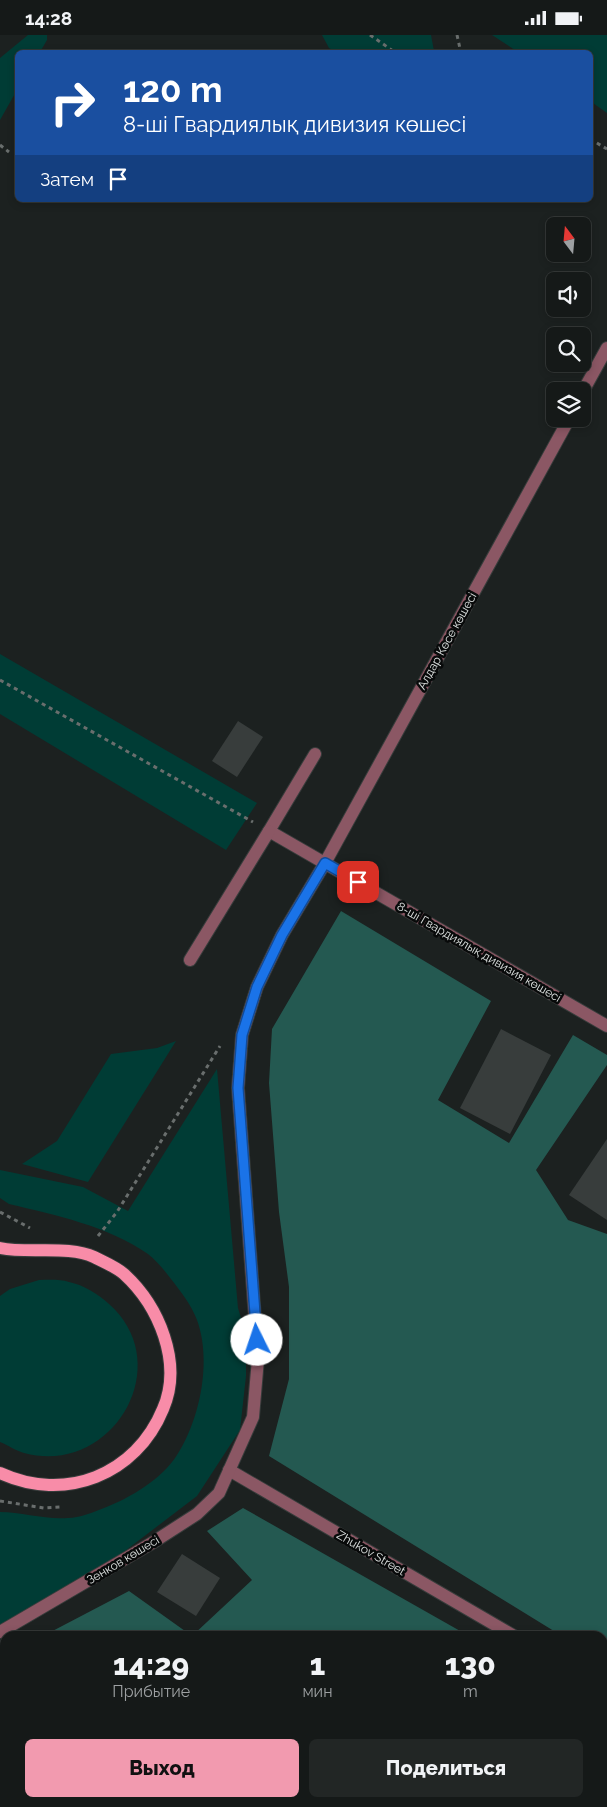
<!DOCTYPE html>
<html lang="ru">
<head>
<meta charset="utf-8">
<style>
	:root { --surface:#151918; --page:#222625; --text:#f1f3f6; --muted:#9da0a2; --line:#343837; --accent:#f29aaf }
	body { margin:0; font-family:Raleway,sans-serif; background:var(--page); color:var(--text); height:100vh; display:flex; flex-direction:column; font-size:19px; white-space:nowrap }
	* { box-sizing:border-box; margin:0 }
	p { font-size:16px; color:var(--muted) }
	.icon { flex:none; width:28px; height:28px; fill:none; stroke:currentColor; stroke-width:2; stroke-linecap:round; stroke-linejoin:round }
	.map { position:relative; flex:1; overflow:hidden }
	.drawer { position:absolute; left:0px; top:1596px; width:608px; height:176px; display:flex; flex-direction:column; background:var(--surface); border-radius:15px 15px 0 0; box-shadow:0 2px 8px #0003,0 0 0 1px var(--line) }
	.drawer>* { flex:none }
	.guide { position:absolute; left:15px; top:15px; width:578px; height:152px; border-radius:8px; box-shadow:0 2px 8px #0003,0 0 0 1px var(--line); background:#1a4fa0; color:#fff; overflow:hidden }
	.needle { width:32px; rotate:344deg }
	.buttons { position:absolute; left:546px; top:182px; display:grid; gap:10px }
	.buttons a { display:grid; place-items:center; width:45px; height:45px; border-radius:8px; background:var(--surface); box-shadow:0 2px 8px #0003,0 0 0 1px var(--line); font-size:25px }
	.pin { position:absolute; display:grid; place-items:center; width:42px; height:42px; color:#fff; margin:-21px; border-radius:10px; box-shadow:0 2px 8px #0006 }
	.me { position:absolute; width:55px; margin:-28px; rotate:356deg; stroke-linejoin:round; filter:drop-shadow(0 0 4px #0008) }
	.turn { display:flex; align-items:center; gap:18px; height:105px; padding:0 25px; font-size:22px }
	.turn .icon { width:65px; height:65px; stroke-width:2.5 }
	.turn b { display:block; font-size:35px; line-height:42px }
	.then { display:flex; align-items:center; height:48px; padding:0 25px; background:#0003; gap:10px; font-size:19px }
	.eta { display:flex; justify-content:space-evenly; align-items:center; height:85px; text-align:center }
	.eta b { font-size:30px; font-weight:800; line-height:35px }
	.action { display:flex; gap:10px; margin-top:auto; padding:10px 25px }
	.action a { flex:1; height:58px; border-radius:8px; background:var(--accent); color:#111; font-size:20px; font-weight:800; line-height:58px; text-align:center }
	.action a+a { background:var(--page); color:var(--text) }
	.status { display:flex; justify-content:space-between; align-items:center; height:35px; padding:0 25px; background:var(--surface); direction:ltr }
	.status svg { height:14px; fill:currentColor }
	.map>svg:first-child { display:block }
	.green { fill:#003c35 }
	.forest { fill:#245951 }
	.building { fill:#383d3c }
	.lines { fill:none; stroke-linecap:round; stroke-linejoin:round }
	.minor-casing { stroke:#373c3b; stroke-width:14 }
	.major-casing { stroke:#373c3b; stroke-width:14 }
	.path { stroke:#696e6d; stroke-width:3; stroke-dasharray:4 4; stroke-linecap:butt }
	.minor { stroke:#8b5764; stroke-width:12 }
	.major { stroke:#f88ca8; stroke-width:12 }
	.route-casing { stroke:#114b97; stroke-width:12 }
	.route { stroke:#1a73e8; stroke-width:9 }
	.labels { text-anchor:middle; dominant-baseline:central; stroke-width:5; stroke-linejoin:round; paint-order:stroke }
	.street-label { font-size:12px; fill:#dee2e1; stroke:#080a0a }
</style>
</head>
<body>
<div class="status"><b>14:28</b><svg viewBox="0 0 49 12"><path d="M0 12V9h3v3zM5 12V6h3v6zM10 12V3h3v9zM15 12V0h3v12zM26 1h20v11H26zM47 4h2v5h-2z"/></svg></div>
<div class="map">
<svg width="607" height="1772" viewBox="0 0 607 1772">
	<rect width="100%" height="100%" fill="#1c2120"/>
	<!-- green -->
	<g class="green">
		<path d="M28 0H47V5L40 17 18 18 17 55 0 85V23Z"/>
		<path d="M322 0H431L434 16V18L336 17 329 13Z"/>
		<path d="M492 0H607V78L590 66V18L518 17Z"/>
		<path d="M0 619 257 768 226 815 0 679Z"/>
		<path d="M176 1006 88 1147 22 1129 57 1106 111 1019 157 1013Z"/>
		<path d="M217 1034 238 1273 246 1299V1341L240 1395 197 1461 117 1522 82 1553 37 1582 0 1601V1477C22 1477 46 1485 68 1483 79 1483 94 1477 104 1473 130 1463 162 1444 177 1420 200 1384 212 1326 197 1285 191 1269 181 1257 171 1244 165 1236 156 1225 148 1219 108 1191 55 1180 9 1169L0 1163V1135L83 1152 128 1176Z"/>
		<path d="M39 1245C48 1245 60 1244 69 1247 84 1250 98 1259 109 1269 178 1330 112 1442 24 1418 16 1416 8 1410 0 1407V1261L10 1254Z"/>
	</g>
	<!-- forest -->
	<g class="forest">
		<path d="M341 876 491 966 438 1065 509 1108 573 1000 607 1020V1030L536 1135 568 1185 607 1199V1629L603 1626 602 1601H562L269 1421 289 1344V1252L279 1177 269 1048 272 994Z"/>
		<path d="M243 1473 469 1601H43L129 1556 192 1601 252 1545 207 1496Z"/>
		<path d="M5 1622V1768H602L603 1677 607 1680V1772H0V1624Z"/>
	</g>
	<!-- building -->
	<g class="building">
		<path d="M238 686 263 702 237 742 212 726Z"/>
		<path d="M501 994 551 1020 510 1099 460 1073Z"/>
		<path d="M607 1104V1185L569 1160Z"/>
		<path d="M182 1519 220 1543 196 1581 157 1557Z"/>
	</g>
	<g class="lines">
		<defs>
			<g id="minor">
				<path d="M582 358 607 313"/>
				<path d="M315 719 269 796 607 991"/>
				<path d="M190 925 269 796"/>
				<path d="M229 1435 514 1601"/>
				<path d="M0 1597 152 1508 197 1479 219 1458 253 1382 258 1324 238 1053 242 1000 257 952 282 900 325 828 569 384"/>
				<path d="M602 1653 607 1656"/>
			</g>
			<path id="major" d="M0 1213C28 1219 69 1210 94 1222 104 1227 116 1232 124 1239 159 1271 183 1328 163 1374 136 1440 65 1468 0 1438"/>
		</defs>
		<!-- minor casing -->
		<use href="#minor" class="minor-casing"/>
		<!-- major casing -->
		<use href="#major" class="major-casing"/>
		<!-- path -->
		<g class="path">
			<path d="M370 0 396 18"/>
			<path d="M457 0 461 18"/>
			<path d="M590 104 607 114"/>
			<path d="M0 110 9 117"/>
			<path d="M0 645 253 787"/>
			<path d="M0 1177 30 1193"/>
			<path d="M98 1201 117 1177 220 1011"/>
			<path d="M0 1466 44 1473 61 1472"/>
		</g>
		<!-- minor -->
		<use href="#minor" class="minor"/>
		<!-- major -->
		<use href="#major" class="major"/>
	</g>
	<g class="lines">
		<defs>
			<path id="route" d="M257 1305 238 1053 242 1000 257 952 282 900 325 828 358 847"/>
		</defs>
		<!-- route casing -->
		<use href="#route" class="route-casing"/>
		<!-- route -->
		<use href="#route" class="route"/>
	</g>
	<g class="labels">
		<!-- street labels -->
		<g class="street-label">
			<text transform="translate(447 606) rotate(-61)">Алдар Көсе көшесі</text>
			<text transform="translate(479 917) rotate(30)">8-ші Гвардиялық дивизия көшесі</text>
			<text transform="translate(371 1518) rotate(30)">Zhukov Street</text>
			<text transform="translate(123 1525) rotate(-31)">Зенков көшесі</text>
		</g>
	</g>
</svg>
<div class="buttons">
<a><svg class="needle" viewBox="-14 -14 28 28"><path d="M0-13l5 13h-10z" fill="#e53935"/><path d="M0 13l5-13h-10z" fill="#9da0a2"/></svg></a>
<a><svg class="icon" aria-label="sound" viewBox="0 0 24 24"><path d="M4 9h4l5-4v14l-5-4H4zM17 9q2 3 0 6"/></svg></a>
<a><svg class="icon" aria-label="search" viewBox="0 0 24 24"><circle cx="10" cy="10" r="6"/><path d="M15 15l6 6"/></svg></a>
<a><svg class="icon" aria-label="layers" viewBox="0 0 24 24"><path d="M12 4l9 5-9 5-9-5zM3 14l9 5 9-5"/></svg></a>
</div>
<div class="pin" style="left:358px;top:847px;background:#d93025"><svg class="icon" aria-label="arrive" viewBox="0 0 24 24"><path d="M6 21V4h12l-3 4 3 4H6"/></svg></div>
<svg class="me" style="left:257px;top:1305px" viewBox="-20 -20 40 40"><circle r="19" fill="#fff"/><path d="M0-13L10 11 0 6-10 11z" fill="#1a73e8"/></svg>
<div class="guide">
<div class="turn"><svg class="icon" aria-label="right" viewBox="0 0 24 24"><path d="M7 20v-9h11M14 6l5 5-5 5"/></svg><div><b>120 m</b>8-ші Гвардиялық дивизия көшесі</div></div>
<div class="then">Затем<svg class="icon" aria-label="arrive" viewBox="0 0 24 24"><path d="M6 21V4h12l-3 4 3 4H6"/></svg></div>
</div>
<section class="drawer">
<div class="eta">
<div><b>14:29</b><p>Прибытие</p></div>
<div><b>1</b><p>мин</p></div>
<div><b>130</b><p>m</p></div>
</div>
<div class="action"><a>Выход</a><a>Поделиться</a></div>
</section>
</div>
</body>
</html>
